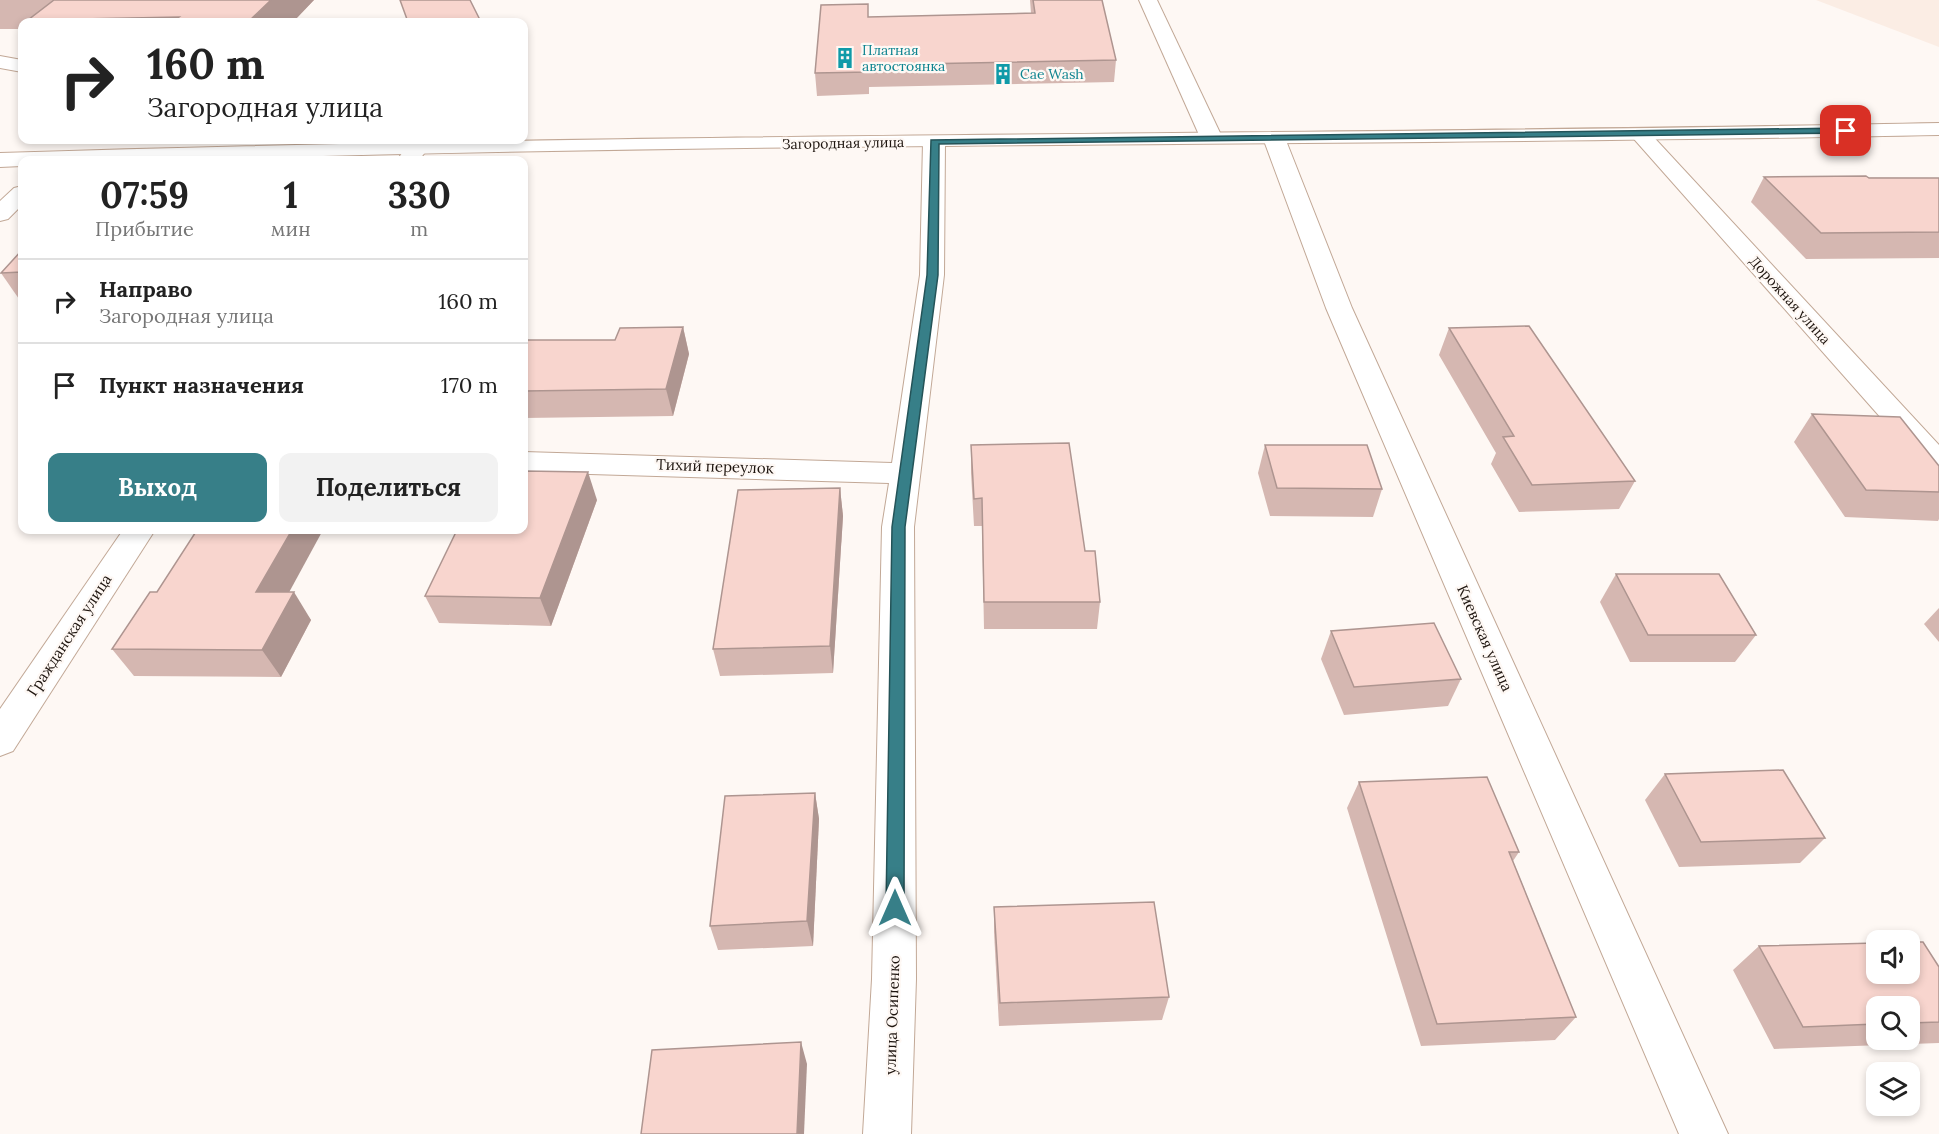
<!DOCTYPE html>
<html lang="ru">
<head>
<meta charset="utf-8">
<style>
	:root { --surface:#fff; --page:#f2f2f2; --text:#222; --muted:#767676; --line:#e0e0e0; --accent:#377f88 }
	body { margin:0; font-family:Lora,serif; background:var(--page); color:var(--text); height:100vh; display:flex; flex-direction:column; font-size:22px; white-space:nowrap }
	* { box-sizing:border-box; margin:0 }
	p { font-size:20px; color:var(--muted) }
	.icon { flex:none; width:33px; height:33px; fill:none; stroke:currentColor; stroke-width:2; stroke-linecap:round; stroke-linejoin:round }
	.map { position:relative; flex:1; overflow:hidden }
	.details { position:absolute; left:18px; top:156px; width:510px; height:378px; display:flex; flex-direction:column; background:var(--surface); border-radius:12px; box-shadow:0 3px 9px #0003 }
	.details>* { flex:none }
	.banner { position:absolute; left:18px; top:18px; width:510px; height:126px; border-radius:12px; box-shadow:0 3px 9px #0003; background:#fff; color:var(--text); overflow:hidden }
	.tools { position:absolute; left:1866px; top:930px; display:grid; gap:12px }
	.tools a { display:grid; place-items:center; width:54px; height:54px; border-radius:12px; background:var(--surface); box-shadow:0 3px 9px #0003; font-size:30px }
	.pin { position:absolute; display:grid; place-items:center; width:51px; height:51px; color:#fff; margin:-26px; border-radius:12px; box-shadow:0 3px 9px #0006 }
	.me { position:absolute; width:66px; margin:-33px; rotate:0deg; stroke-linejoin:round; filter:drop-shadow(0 0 4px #0008) }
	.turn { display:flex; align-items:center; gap:21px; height:126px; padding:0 30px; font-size:27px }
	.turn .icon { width:78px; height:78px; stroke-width:2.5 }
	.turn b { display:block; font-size:42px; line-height:51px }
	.eta { display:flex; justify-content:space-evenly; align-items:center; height:102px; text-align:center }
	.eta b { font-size:36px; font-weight:700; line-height:42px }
	.primary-button { display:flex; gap:12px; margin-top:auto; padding:12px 30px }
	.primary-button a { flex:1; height:69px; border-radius:12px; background:var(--accent); color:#fff; font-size:24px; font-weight:700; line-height:69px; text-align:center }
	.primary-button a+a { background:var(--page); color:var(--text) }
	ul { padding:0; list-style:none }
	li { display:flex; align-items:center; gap:18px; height:84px; padding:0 30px; border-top:2px solid var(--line) }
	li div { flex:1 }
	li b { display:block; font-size:22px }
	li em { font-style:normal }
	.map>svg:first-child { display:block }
	.built { fill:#fbede4 }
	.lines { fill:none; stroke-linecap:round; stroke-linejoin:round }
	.minor-casing { stroke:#c2a896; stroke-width:2 }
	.tertiary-casing { stroke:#c2a896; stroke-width:2 }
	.minor { fill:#fff; fill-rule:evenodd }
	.tertiary { fill:#fff; fill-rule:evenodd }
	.wall { fill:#d5b7b1; fill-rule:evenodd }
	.shaded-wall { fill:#ae9590 }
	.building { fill:#f8d5ce; stroke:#ae9590; stroke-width:1.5 }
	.route { fill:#377f88; stroke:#245358; stroke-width:1.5 }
	.labels { text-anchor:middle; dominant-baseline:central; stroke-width:4.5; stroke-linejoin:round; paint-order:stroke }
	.far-culture-label { font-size:14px; fill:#0d838f; stroke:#fef8f4; text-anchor:start }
	.far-street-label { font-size:14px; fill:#1e150f; stroke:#fef8f4 }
	.street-label { font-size:15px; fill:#1e150f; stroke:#fef8f4 }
</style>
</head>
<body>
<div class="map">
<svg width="1939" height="1134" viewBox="0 0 1939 1134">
	<rect width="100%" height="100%" fill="#fef8f4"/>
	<!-- built -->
	<path class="built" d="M1816 0H1939V47Z"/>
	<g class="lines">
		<defs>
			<g id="minor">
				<path d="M1139 0H1157L1222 137 1218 141H1204L1200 137Z"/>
				<path d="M0 56 22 60V72L0 68Z"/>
				<path d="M1641 129 1648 131 1939 445V474L1928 471 1634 139 1630 135 1634 131Z"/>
				<path d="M1274 132 1281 134 1285 138 1352 308 1728 1134H1679L1326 308 1263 138 1267 134Z"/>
				<path d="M934 136 942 137 945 142 944 275 914 527 916 979 911 1134H863L872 979 882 527 889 483 524 472V452L892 463 920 275 923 142 926 137Z"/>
				<path d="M416 144 424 145 427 150 419 160H397L408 145Z"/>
				<path d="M22 186V205L8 219 0 221V201L14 188Z"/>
				<path d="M123 530H155L13 751 0 756V709Z"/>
			</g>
			<path id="tertiary" d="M1939 123V135C1354 147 768 141 182 160H22V166L0 167V153C646 132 1293 136 1939 123Z"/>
		</defs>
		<!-- minor casing -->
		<use href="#minor" class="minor-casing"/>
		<!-- tertiary casing -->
		<use href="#tertiary" class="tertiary-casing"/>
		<!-- minor -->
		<use href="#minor" class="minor"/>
		<!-- tertiary -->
		<use href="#tertiary" class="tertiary"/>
	</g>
	<!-- wall -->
	<g class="wall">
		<path d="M0 0H314L293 22H22V29H0Z"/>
		<path d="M1030 0H1102L1116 60 1114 82 869 87V94L817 96 815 73 869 17 1031 13Z"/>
		<path d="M1764 177 1939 178V258L1806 259 1751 202Z"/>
		<path d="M22 250V299H19L1 273Z"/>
		<path d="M683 327 689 354 673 416 524 418V340H615Z"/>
		<path d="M1449 328 1635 481 1619 509 1519 512 1491 464 1496 453 1439 355Z"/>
		<path d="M1812 414 1939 466V519L1938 521 1845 517 1794 442Z"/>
		<path d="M971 445 1100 602 1097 629H984L982 526H974L971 473Z"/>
		<path d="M1265 445 1382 489 1373 517 1270 516 1258 473Z"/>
		<path d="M840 488 843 516 833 673 720 676 713 649Z"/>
		<path d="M597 500 551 626 439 623 425 596Z"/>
		<path d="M1616 574 1756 635 1735 662H1630L1600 602Z"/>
		<path d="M289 592 311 620 281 677 134 676 112 649Z"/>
		<path d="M1939 608V642L1924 624Z"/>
		<path d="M1331 631 1461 679 1448 706 1344 715 1321 659Z"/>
		<path d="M1665 774 1825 838 1800 863 1679 867 1645 800Z"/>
		<path d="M1359 782 1519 852 1513 861 1576 1017 1555 1040 1421 1046 1347 808Z"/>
		<path d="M815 793 819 819 813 946 718 950 710 926Z"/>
		<path d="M994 907 1169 997 1162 1020 999 1026 994 932Z"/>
		<path d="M1759 946 1939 967V1043L1774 1049 1733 970ZM1876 1006H1910V1040H1876Z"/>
	</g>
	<!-- shaded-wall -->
	<g class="shaded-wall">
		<path d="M271 0H314L293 22H248Z"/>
		<path d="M683 327 689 354 673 416 666 389Z"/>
		<path d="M588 472 597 500 551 626 540 598Z"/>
		<path d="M840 488 843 516 833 673 830 646Z"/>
		<path d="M292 530H323L274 620 256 592Z"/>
		<path d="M294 592 311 620 281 677 262 650Z"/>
		<path d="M815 793 819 819 813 946 807 921Z"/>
		<path d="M801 1042 807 1064 804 1134H797Z"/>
	</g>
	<!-- building -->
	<g class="building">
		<path d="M54 0H271L248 22H172L179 17 28 20Z"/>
		<path d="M400 0H470L481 22H408Z"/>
		<path d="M1033 0H1102L1116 60 868 65V72L815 73 821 5 868 4V17L1035 13Z"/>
		<path d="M1866 176 1869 178H1939V232L1821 233 1764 177Z"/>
		<path d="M22 250V272L1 273Z"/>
		<path d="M1529 326 1635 481 1532 485 1503 437 1514 436 1449 328Z"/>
		<path d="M683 327 666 389 524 391V340H615L620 328Z"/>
		<path d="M1812 414 1900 417 1939 466V492L1866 490Z"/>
		<path d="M1069 443 1085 551H1095L1100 602H984L982 498 974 499 971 445Z"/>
		<path d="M1265 445H1367L1382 489 1277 488Z"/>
		<path d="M524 471 588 472 540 598 425 596 457 530H524Z"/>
		<path d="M840 488 830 646 713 649 738 490Z"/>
		<path d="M197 530H292L256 592H294L262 650 112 649 150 592H157Z"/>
		<path d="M1616 574H1719L1756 635H1648Z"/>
		<path d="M1434 623 1461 679 1354 687 1331 631Z"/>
		<path d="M1783 770 1825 838 1701 842 1665 774Z"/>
		<path d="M1487 777 1519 852H1509L1576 1017 1437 1024 1359 782Z"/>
		<path d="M815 793 807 921 710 926 725 796Z"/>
		<path d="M1154 902 1169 997 1000 1003 994 907Z"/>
		<path d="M1910 942H1923L1939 967V1022L1910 1023V1006H1876V1024L1803 1027 1759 946 1876 943V974H1910Z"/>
		<path d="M801 1042 797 1134H641L652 1050Z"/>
	</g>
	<!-- route -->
	<path class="route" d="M1846 128 1849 133 939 144 938 275 905 527 904 908 901 914 895 916 889 914 886 908 892 527 927 275 931 140Z"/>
	<!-- icons -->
	<defs>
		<symbol id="building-bare" viewBox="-9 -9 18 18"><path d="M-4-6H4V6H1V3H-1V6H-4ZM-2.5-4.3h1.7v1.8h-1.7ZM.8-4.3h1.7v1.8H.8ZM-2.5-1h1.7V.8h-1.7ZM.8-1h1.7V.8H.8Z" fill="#0f9aa8" stroke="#fef8f4" stroke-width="2.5" paint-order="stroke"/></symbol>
	</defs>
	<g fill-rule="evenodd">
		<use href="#building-bare" x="830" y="43" width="30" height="30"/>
		<use href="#building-bare" x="988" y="59" width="30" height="30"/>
	</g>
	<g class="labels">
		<!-- far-culture labels -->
		<g class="far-culture-label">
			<text x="862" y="50">Платная<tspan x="862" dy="16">автостоянка</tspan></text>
			<text x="1020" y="74">Cae Wash</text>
		</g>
		<!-- far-street labels -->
		<g class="far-street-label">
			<text transform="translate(843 143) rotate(-1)">Загородная улица</text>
			<text transform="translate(1790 300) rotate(48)">Дорожная улица</text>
		</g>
		<!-- street labels -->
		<g class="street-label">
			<text transform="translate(715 466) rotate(2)">Тихий переулок</text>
			<text transform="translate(69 635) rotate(-57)">Гражданская улица</text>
			<text transform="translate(1485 638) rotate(66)">Киевская улица</text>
			<text transform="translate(892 1015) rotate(-88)">улица Осипенко</text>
		</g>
	</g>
</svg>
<div class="tools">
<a><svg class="icon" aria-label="sound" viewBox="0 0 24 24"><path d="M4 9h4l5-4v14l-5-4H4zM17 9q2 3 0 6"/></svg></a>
<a><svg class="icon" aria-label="search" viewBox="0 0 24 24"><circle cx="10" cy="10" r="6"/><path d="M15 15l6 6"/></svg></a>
<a><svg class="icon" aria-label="layers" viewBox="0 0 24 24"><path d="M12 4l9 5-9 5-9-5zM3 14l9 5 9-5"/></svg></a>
</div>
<div class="pin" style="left:1846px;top:131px;background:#d93025"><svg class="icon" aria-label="arrive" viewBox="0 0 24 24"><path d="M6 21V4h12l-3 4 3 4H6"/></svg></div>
<svg class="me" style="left:895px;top:908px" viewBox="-20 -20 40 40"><path d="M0-17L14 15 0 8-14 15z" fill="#377f88" stroke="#fff" stroke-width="4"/></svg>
<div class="banner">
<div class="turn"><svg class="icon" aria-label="right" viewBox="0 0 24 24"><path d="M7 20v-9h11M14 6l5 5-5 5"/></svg><div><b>160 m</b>Загородная улица</div></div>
</div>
<section class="details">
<div class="eta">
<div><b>07:59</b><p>Прибытие</p></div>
<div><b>1</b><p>мин</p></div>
<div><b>330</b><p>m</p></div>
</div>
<ul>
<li><svg class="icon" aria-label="right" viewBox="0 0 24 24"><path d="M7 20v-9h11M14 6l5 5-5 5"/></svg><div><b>Направо</b><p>Загородная улица</p></div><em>160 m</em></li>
<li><svg class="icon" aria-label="arrive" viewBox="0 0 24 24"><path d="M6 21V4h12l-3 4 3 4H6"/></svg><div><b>Пункт назначения</b></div><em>170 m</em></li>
</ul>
<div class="primary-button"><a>Выход</a><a>Поделиться</a></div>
</section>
</div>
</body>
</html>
